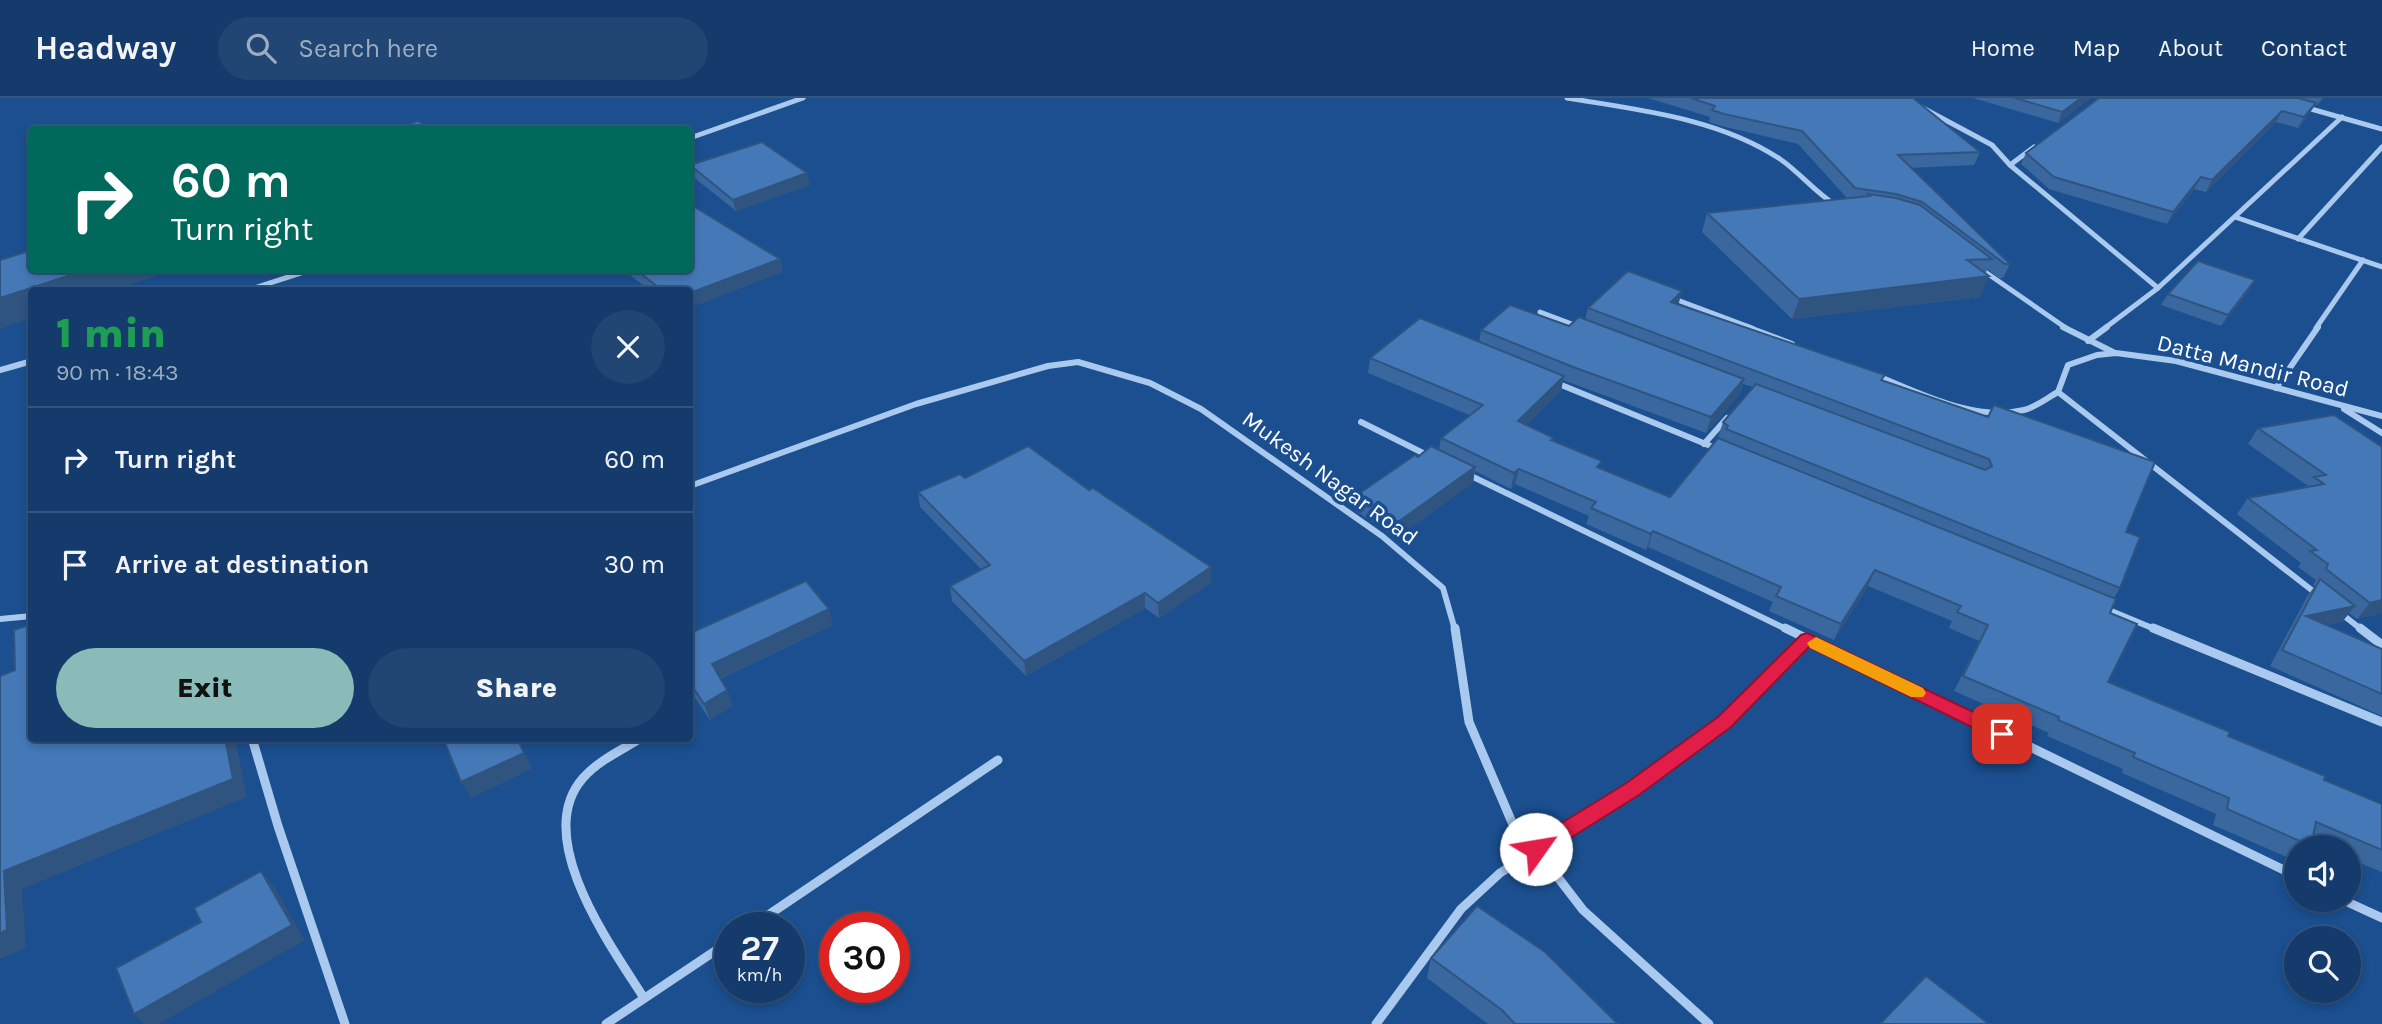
<!DOCTYPE html>
<html lang="en">
<head>
<meta charset="utf-8">
<style>
	:root { --surface:#143b6b; --page:#214673; --text:#f1f3f6; --muted:#9dadc1; --line:#33557e; --accent:#8bbbb9 }
	body { margin:0; font-family:Karla,sans-serif; background:var(--page); color:var(--text); height:100vh; display:flex; flex-direction:column; font-size:26px; white-space:nowrap }
	* { box-sizing:border-box; margin:0 }
	p { font-size:23px; color:var(--muted) }
	.icon { flex:none; width:38px; height:38px; fill:none; stroke:currentColor; stroke-width:2; stroke-linecap:round; stroke-linejoin:round }
	.map { position:relative; flex:1; overflow:hidden }
	.panel { position:absolute; left:28px; top:189px; width:665px; height:455px; display:flex; flex-direction:column; background:var(--surface); border-radius:7px; box-shadow:0 4px 10px #0003,0 0 0 2px var(--line) }
	.panel>* { flex:none }
	.banner { position:absolute; left:28px; top:28px; width:665px; height:147px; border-radius:7px; box-shadow:0 4px 10px #0003,0 0 0 2px var(--line); background:#00695c; color:#fff; overflow:hidden }
	.tools { position:absolute; left:2284px; top:737px; display:grid; gap:14px }
	.tools a { display:grid; place-items:center; width:77px; height:77px; border-radius:50%; background:var(--surface); box-shadow:0 4px 10px #0003,0 0 0 2px var(--line); font-size:35px }
	.speed { position:absolute; left:714px; top:814px; display:flex; gap:14px; font-size:35px; font-weight:700; text-align:center }
	.speed>* { display:grid; place-content:center; width:91px; height:91px; border-radius:50%; background:var(--surface); box-shadow:0 4px 10px #0003,0 0 0 2px var(--line); line-height:1 }
	.speed small { font-size:18px; font-weight:400 }
	.speed .limit { border:10px solid #d22; background:#fff; color:#111 }
	.pin { position:absolute; display:grid; place-items:center; width:60px; height:60px; color:#fff; margin:-30px; border-radius:14px; box-shadow:0 4px 10px #0006 }
	.me { position:absolute; width:77px; margin:-38px; rotate:58deg; stroke-linejoin:round; filter:drop-shadow(0 0 5px #0008) }
	.turn { display:flex; align-items:center; gap:24px; height:147px; padding:0 28px; font-size:32px }
	.turn .icon { width:91px; height:91px; stroke-width:2.5 }
	.turn b { display:block; font-size:49px; line-height:60px }
	.round { display:grid; place-items:center; flex:none; width:74px; height:74px; border-radius:37px; background:var(--page) }
	.head { display:flex; align-items:center; justify-content:space-between; height:119px; padding:0 28px }
	h1 { font-size:42px; font-weight:800; line-height:52px; color:#1e9e55 }
	.primary-button { display:flex; gap:14px; margin-top:auto; padding:14px 28px }
	.primary-button a { flex:1; height:80px; border-radius:42px; background:var(--accent); color:#111; font-size:28px; font-weight:800; line-height:80px; text-align:center }
	.primary-button a+a { background:var(--page); color:var(--text) }
	ul { padding:0; list-style:none }
	li { display:flex; align-items:center; gap:21px; height:105px; padding:0 28px; border-top:2px solid var(--line) }
	li div { flex:1 }
	li b { display:block; font-size:26px }
	li em { font-style:normal }
	header { display:flex; align-items:center; gap:42px; box-sizing:border-box; height:98px; padding:0 35px; background:var(--surface); border-bottom:2px solid var(--line) }
	header strong { font-size:33px }
	nav { display:flex; gap:38px; margin-inline-start:auto; font-size:24px }
	.search { width:490px; height:63px; background:var(--page); display:flex; align-items:center; gap:18px; box-sizing:border-box; padding:0 24px; border-radius:38px; color:var(--muted); font-size:26px }
	.map>svg:first-child { display:block }
	.lines { fill:none; stroke-linecap:round; stroke-linejoin:round }
	.street-far2 { stroke:#a9c9ee; stroke-width:5 }
	.street-far1 { stroke:#a9c9ee; stroke-width:6 }
	.street { stroke:#a9c9ee; stroke-width:9 }
	.wall { fill:#3a679d; fill-rule:evenodd }
	.shaded-wall { fill:#305480 }
	.building { fill:#4478b7; stroke:#305480; stroke-width:2 }
	.route { fill:#e11d48; stroke:#92132f; stroke-width:2 }
	.slow { fill:#f59e0b }
	.labels { text-anchor:middle; dominant-baseline:central; stroke-width:7; stroke-linejoin:round; paint-order:stroke }
	.street-label { font-size:23px; fill:#fff; stroke:#1b4f8f }
</style>
</head>
<body>
<header>
<strong>Headway</strong>
<div class="search"><svg class="icon" aria-label="search" viewBox="0 0 24 24"><circle cx="10" cy="10" r="6"/><path d="M15 15l6 6"/></svg>Search here</div>
<nav><a>Home</a><a>Map</a><a>About</a><a>Contact</a></nav>
</header>
<div class="map">
<svg width="2382" height="926" viewBox="0 0 2382 926">
	<rect width="100%" height="100%" fill="#1b4f8f"/>
	<g class="lines">
		<!-- street-far2 -->
		<g class="street-far2">
			<path d="M1567 0C1639 12 1718 20 1780 61 1799 74 1814 93 1834 106"/>
			<path d="M1921 9 1992 47 2010 67 2158 190"/>
			<path d="M2304 9 2382 31"/>
			<path d="M690 40 803 0"/>
			<path d="M2010 67 2034 49"/>
			<path d="M2235 119 2382 169"/>
			<path d="M2298 141 2382 49"/>
			<path d="M1978 169 2066 230"/>
			<path d="M248 192 310 172"/>
			<path d="M1672 200 1752 230"/>
			<path d="M1540 214 1580 229"/>
			<path d="M2105 230 2158 190 2342 19"/>
			<path d="M2316 230 2363 162"/>
		</g>
		<!-- street-far1 -->
		<g class="street-far1">
			<path d="M1747 229 1792 246"/>
			<path d="M2063 229 2113 254"/>
			<path d="M2088 243 2107 229"/>
			<path d="M0 272 32 263"/>
			<path d="M1875 277C1920 295 1974 324 2024 312 2036 309 2047 300 2058 294L2068 267 2097 257 2116 255 2176 263 2382 318"/>
			<path d="M1554 284 1718 351"/>
			<path d="M2276 290 2318 229"/>
			<path d="M2058 294 2318 497"/>
			<path d="M2344 311 2382 335"/>
			<path d="M1361 324 1429 358"/>
			<path d="M1704 346 1727 320"/>
			<path d="M1465 375 1788 532"/>
			<path d="M690 388 916 306 1048 268 1078 264 1150 285 1201 311 1382 438 1443 490 1455 532"/>
			<path d="M2104 510 2157 532"/>
			<path d="M2338 513 2362 532"/>
			<path d="M0 521 32 518"/>
		</g>
		<!-- street -->
		<g class="street">
			<path d="M1455 530 1469 624 1514 729 1536 751 1583 812 1709 926"/>
			<path d="M1785 530 2296 778"/>
			<path d="M2153 530 2382 624"/>
			<path d="M2360 530 2382 547"/>
			<path d="M252 640 278 728 345 926"/>
			<path d="M641 640C622 652 599 662 583 680 531 739 611 848 644 900"/>
			<path d="M2343 802 2382 820"/>
			<path d="M749 830 998 662"/>
			<path d="M606 926 730 843"/>
			<path d="M1376 926 1461 811 1500 775 1632 692 1725 624 1807 541"/>
		</g>
	</g>
	<!-- wall -->
	<g class="wall">
		<path d="M1648 0H1913L1980 54 1974 67 1910 70 2010 166 2003 180H1999L1987 171 1980 199 1792 221 1702 134 1707 115 1847 100 1798 46 1721 28 1709 24 1710 19Z"/>
		<path d="M1973 0H2090L2058 25Z"/>
		<path d="M2099 0H2323L2317 7H2315L2309 16 2298 30 2276 24 2206 94 2194 91 2167 126 2049 91 2021 66 2026 55Z"/>
		<path d="M690 67 810 87 736 113 692 78Z"/>
		<path d="M780 161 783 174 690 192H649L624 172H690Z"/>
		<path d="M2249 193 2221 228 2161 207 2168 196Z"/>
		<path d="M1678 207 1882 283 2126 434 2120 490 2114 500 2110 515 2108 584 2324 682 2382 706V774L2348 760V749H2324L2312 744 2310 749H2296V763L2213 727 2216 716 2122 675 2123 671 2047 638 2049 635 1954 593 1979 543 1949 530 1952 523 1868 488 1834 542 1769 513 1773 504 1648 449 1646 452 1586 426 1589 418 1515 386 1511 391 1475 373 1473 385 1396 440 1356 413 1357 397 1418 359 1439 352 1441 340 1469 317 1368 275 1370 260 1479 244 1481 232 1569 228 1585 222 1588 210ZM1563 282 1706 335 1739 297 1743 286 1753 289 1723 324 1718 339 1720 341 1670 399 1600 370 1526 327 1561 293Z"/>
		<path d="M2334 317 2382 515 2357 521 2349 515 2342 524 2326 527 2382 551V618L2270 568 2308 497 2315 488 2313 487 2316 482 2298 469 2301 465 2237 416 2248 400 2308 388 2248 346 2258 330Z"/>
		<path d="M965 380 1089 392 1211 469V485L1159 520 1145 510 1026 578 952 503 950 488 981 471 920 409 918 394Z"/>
		<path d="M833 527 720 581 727 592 732 608 710 622 690 592V529L693 534Z"/>
		<path d="M1431 860 1618 926H1488L1427 880Z"/>
	</g>
	<!-- shaded-wall -->
	<g class="shaded-wall">
		<path d="M2081 0H2090L2058 25 2062 14Z"/>
		<path d="M2316 5 2309 16 2298 30 2304 19Z"/>
		<path d="M2282 13 2276 24 2206 94 2212 82Z"/>
		<path d="M807 75 810 87 736 113 733 102Z"/>
		<path d="M2201 79 2194 91 2167 126 2173 114Z"/>
		<path d="M780 161 783 174 690 210V195Z"/>
		<path d="M86 172H175L113 192H32V220L0 231V200Z"/>
		<path d="M1989 178 1980 199 1792 221 1799 201Z"/>
		<path d="M2255 182 2249 193 2221 228 2228 217Z"/>
		<path d="M1682 193 1678 208 1671 204Z"/>
		<path d="M1564 278 1561 293 1515 339 1518 323Z"/>
		<path d="M1744 281 1739 297 1706 335 1711 319Z"/>
		<path d="M1475 369 1473 385 1396 440 1398 424Z"/>
		<path d="M1519 371 1515 386 1511 391 1514 375Z"/>
		<path d="M1653 433 1648 449 1646 452 1651 436Z"/>
		<path d="M1211 469V485L1159 520 1158 505Z"/>
		<path d="M1875 472 1868 488 1834 542 1841 526Z"/>
		<path d="M1145 495V510L1026 578 1024 563Z"/>
		<path d="M2382 502V515L2357 521 2370 505Z"/>
		<path d="M2355 508 2342 524 2293 534 2306 518Z"/>
		<path d="M829 511 833 527 717 582 712 566Z"/>
		<path d="M727 592 732 608 710 622 704 606Z"/>
		<path d="M225 640H235L247 699 22 791 26 850 0 861V835L4 773Z"/>
		<path d="M517 640 532 671 471 700 461 684Z"/>
		<path d="M261 773 274 789 305 842 159 926H144L134 916Z"/>
	</g>
	<!-- building -->
	<g class="building">
		<path d="M1691 0H1913L1980 54 1898 57 2010 166H2005L1922 104 1896 96 1855 90 1802 33 1724 16 1712 12 1715 8Z"/>
		<path d="M2015 0H2081L2062 14Z"/>
		<path d="M2099 0H2298L2316 5 2304 19 2282 13 2212 82 2201 79 2173 114 2054 79 2026 55Z"/>
		<path d="M418 23 430 32H392Z"/>
		<path d="M762 44 807 75 733 102 690 67Z"/>
		<path d="M1868 96 1896 100 1920 107 1992 161 1967 162 1989 178 1799 201 1707 115 1870 98Z"/>
		<path d="M693 108 780 161 690 195V192H662L636 172H690V109Z"/>
		<path d="M32 152V172H86L0 200V162Z"/>
		<path d="M2198 163 2255 182 2228 217 2168 196Z"/>
		<path d="M1628 173 1682 193 1671 204 1885 277 1881 282 1988 319 1994 307 2155 364 2126 434 2140 439 2120 490 1726 331 1728 328 1723 324 1756 286 1985 372 1992 368 1989 361 1588 210Z"/>
		<path d="M1510 207 1569 228 1579 219 1744 281 1711 319 1573 269 1481 232Z"/>
		<path d="M1420 220 1564 278 1518 323 1554 340 1551 342 1602 363 1597 369 1670 399 1718 340 2116 501 2110 515 2137 526 2108 584 2230 634 2228 638 2325 678 2324 682 2382 706V752L2316 724 2311 748 2227 711 2229 700 2133 659 2135 655 2058 622 2059 619 1963 578 1988 527 1957 514 1961 508 1875 472 1841 526 1776 498 1781 489 1653 433 1651 436 1591 410 1596 404 1519 371 1514 375 1441 340 1483 307 1370 260Z"/>
		<path d="M2334 317 2382 349V502L2370 505 2326 471 2328 466 2310 453 2317 452 2248 400 2324 386 2314 379 2326 377 2258 330Z"/>
		<path d="M1028 348 1089 392 1093 390 1211 469 1158 505 1145 495 1024 563 950 488 990 467 918 394 960 376 965 380Z"/>
		<path d="M1431 348 1475 369 1398 424 1357 397 1415 357 1418 359Z"/>
		<path d="M2320 481 2355 508 2306 518 2382 551V596L2282 552Z"/>
		<path d="M806 483 829 511 712 566 727 592 704 606 690 585V529L693 534Z"/>
		<path d="M32 526V640H225L233 681 4 773 7 832 0 835V578L15 572 14 532Z"/>
		<path d="M443 640H517L524 655 461 684Z"/>
		<path d="M261 773 292 827 134 916 116 870 201 824 194 810Z"/>
		<path d="M1477 808 1545 854 1618 926H1515L1502 912 1431 860Z"/>
		<path d="M1926 878 1989 926H1880Z"/>
	</g>
	<!-- route -->
	<path class="route" d="M1807 535 2009 631 2011 636 2009 641H1996L1809 549 1731 629 1639 697 1543 757 1536 759 1529 757 1526 751 1529 745 1625 686 1718 619 1801 537Z"/>
	<!-- slow -->
	<path class="slow" d="M1816 539 1923 590 1926 595 1923 599H1911L1810 550 1807 545Z"/>
	<g class="labels">
		<!-- street labels -->
		<g class="street-label">
			<text transform="translate(2253 268) rotate(14)">Datta Mandir Road</text>
			<text transform="translate(1330 380) rotate(36)">Mukesh Nagar Road</text>
		</g>
	</g>
</svg>
<div class="tools">
<a><svg class="icon" aria-label="sound" viewBox="0 0 24 24"><path d="M4 9h4l5-4v14l-5-4H4zM17 9q2 3 0 6"/></svg></a>
<a><svg class="icon" aria-label="search" viewBox="0 0 24 24"><circle cx="10" cy="10" r="6"/><path d="M15 15l6 6"/></svg></a>
</div>
<div class="speed"><div>27<small>km/h</small></div><div class="limit">30</div></div>
<div class="pin" style="left:2002px;top:636px;background:#d93025"><svg class="icon" aria-label="arrive" viewBox="0 0 24 24"><path d="M6 21V4h12l-3 4 3 4H6"/></svg></div>
<svg class="me" style="left:1536px;top:751px" viewBox="-20 -20 40 40"><circle r="19" fill="#fff"/><path d="M0-13L10 11 0 6-10 11z" fill="#e11d48"/></svg>
<div class="banner">
<div class="turn"><svg class="icon" aria-label="right" viewBox="0 0 24 24"><path d="M7 20v-9h11M14 6l5 5-5 5"/></svg><div><b>60 m</b>Turn right</div></div>
</div>
<section class="panel">
<div class="head"><div><h1>1 min</h1><p>90 m · 18:43</p></div><a class="round"><svg class="icon" aria-label="close" viewBox="0 0 24 24"><path d="M6 6l12 12M18 6L6 18"/></svg></a></div>
<ul>
<li><svg class="icon" aria-label="right" viewBox="0 0 24 24"><path d="M7 20v-9h11M14 6l5 5-5 5"/></svg><div><b>Turn right</b></div><em>60 m</em></li>
<li><svg class="icon" aria-label="arrive" viewBox="0 0 24 24"><path d="M6 21V4h12l-3 4 3 4H6"/></svg><div><b>Arrive at destination</b></div><em>30 m</em></li>
</ul>
<div class="primary-button"><a>Exit</a><a>Share</a></div>
</section>
</div>
</body>
</html>
